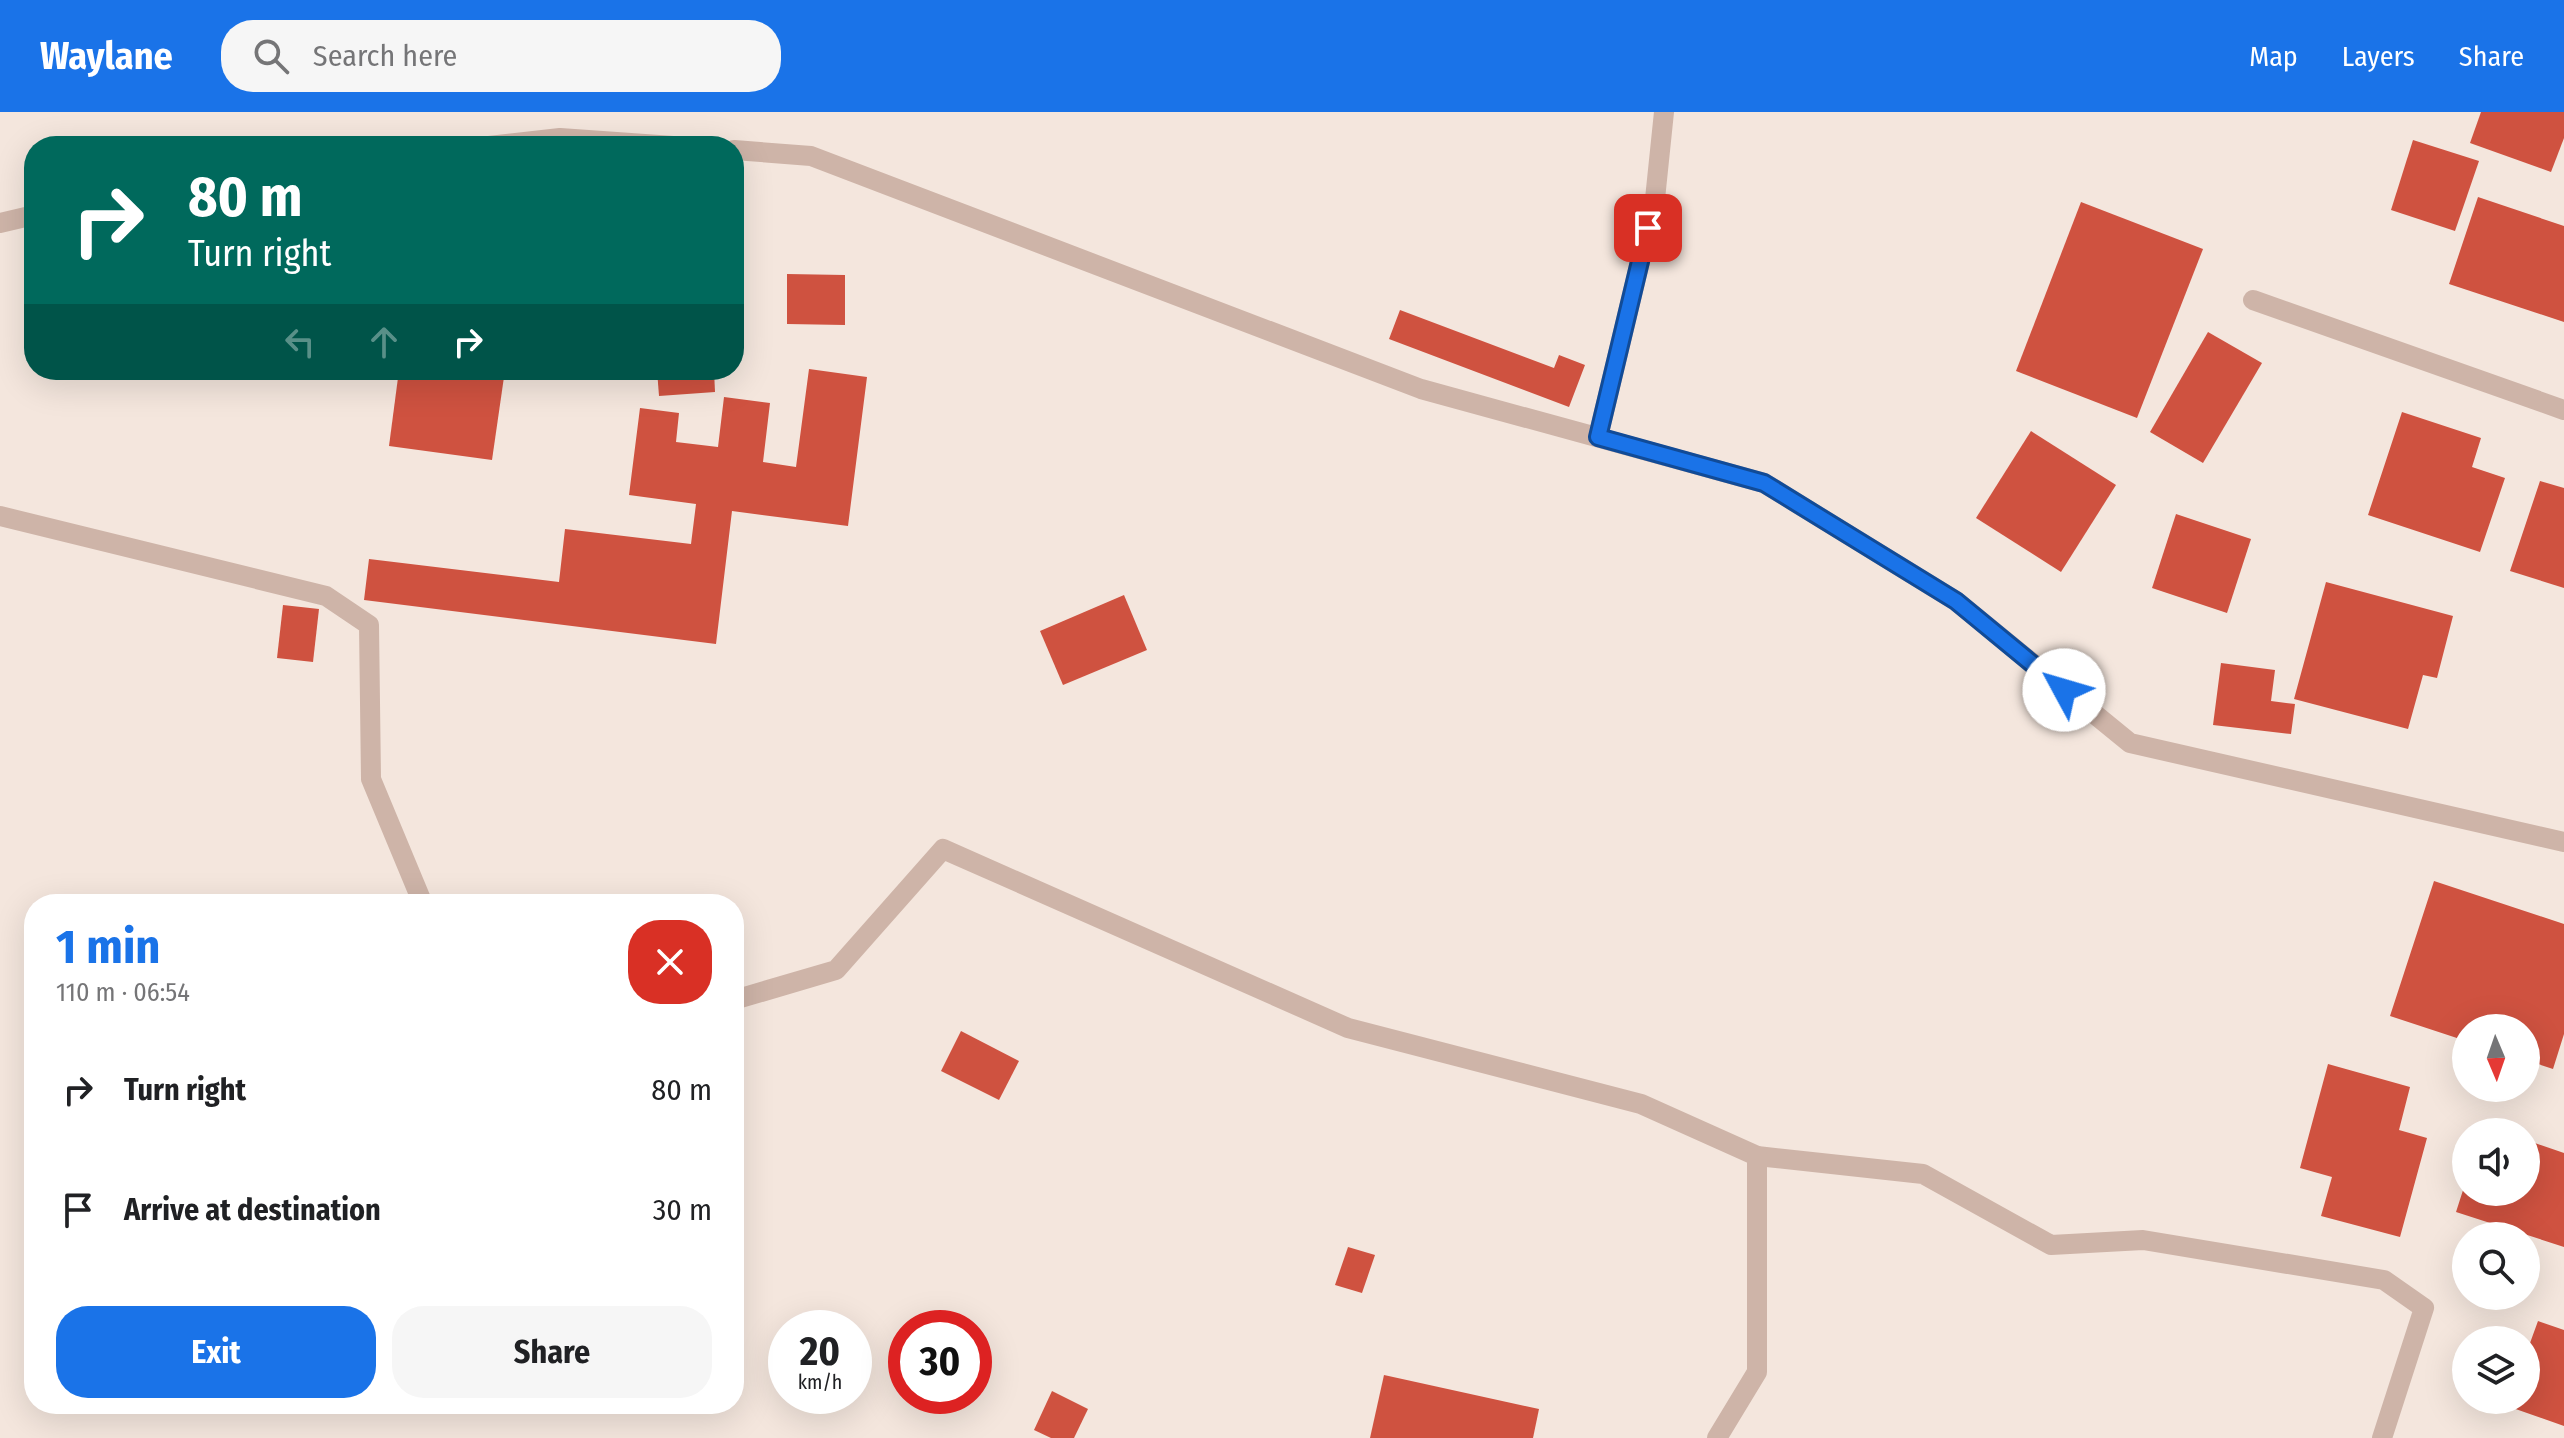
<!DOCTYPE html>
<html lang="en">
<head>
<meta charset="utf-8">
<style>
	:root { --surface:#fff; --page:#f6f6f6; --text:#202124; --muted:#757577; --accent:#1a73e8 }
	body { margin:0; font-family:"Fira Sans Condensed",sans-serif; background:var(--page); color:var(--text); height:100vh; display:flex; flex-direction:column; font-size:30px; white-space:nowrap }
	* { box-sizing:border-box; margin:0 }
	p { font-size:26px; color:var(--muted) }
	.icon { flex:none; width:44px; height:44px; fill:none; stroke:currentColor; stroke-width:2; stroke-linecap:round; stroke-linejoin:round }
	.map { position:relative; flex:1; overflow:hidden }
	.side { position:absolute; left:24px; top:782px; width:720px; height:520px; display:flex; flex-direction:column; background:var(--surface); border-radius:32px; box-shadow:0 8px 32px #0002 }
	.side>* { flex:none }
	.guide { position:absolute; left:24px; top:24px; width:720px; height:244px; border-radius:32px; box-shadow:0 8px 32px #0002; background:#00695c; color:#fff; overflow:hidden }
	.needle { width:52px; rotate:178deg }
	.buttons { position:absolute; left:2452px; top:902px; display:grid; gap:16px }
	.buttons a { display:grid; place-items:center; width:88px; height:88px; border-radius:50%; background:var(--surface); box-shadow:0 8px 32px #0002; font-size:40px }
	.speed { position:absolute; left:768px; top:1198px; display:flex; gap:16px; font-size:40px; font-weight:700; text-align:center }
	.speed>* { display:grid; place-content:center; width:104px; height:104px; border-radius:50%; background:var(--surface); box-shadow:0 8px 32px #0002; line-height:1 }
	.speed small { font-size:20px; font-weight:400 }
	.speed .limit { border:12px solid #d22; background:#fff; color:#111 }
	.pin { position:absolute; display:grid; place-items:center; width:68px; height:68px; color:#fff; margin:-34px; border-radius:16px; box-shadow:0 4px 12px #0006 }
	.me { position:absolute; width:88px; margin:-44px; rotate:309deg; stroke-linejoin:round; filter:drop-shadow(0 0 6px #0008) }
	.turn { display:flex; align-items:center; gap:28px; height:168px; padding:0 32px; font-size:36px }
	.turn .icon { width:104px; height:104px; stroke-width:2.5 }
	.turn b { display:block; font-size:56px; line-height:68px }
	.lanes { display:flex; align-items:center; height:76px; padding:0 32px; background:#0003; justify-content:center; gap:40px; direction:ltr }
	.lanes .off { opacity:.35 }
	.round { display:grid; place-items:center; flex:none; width:84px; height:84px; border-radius:32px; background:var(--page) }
	.summary { display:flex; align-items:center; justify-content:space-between; height:136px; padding:0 32px }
	h1 { font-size:48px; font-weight:700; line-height:60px; color:var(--accent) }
	.action { display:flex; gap:16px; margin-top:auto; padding:16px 32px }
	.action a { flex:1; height:92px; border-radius:32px; background:var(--accent); color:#fff; font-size:32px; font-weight:700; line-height:92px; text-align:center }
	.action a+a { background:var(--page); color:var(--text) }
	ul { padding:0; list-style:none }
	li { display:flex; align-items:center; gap:24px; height:120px; padding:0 32px }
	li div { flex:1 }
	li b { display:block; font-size:30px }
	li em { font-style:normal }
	header { display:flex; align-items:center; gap:48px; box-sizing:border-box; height:112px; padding:0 40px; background:var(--accent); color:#fff }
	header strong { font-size:38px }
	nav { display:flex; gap:44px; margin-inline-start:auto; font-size:28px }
	.search { width:560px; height:72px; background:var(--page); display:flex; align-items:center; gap:20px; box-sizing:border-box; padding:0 28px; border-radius:32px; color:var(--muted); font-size:30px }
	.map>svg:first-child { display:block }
	.building { fill:#cf5240 }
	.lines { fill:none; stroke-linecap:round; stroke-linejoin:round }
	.minor { stroke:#ceb4a8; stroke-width:20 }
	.route-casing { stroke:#114b97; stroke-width:20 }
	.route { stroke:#1a73e8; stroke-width:14 }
</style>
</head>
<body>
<header>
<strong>Waylane</strong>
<div class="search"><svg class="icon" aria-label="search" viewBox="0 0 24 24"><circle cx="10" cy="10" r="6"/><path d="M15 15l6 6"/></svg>Search here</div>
<nav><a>Map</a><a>Layers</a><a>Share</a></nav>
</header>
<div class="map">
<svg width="2564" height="1326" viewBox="0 0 2564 1326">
	<rect width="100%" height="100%" fill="#f4e6dd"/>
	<!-- building -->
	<g class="building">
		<path d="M2481 0H2564V26L2551 60 2470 31Z"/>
		<path d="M2413 28 2479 49 2455 119 2391 98Z"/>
		<path d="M2478 85 2564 114V210L2449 172Z"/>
		<path d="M2081 90 2203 137 2137 306 2016 259Z"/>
		<path d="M787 162 845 163V213L787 212Z"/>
		<path d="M1400 198 1554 256 1559 243 1585 253 1569 295 1389 227Z"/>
		<path d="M2208 220 2262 251 2203 351 2150 320Z"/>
		<path d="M809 257 867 265 848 414 732 399 716 532 364 488 369 447 559 470 565 417 691 432 696 392 629 383 640 296 679 301 676 330 718 335 724 285 770 291 763 350 796 355Z"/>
		<path d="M399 258H505L492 348 389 334Z"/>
		<path d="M657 258H714L715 280 659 284Z"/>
		<path d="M2402 300 2481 326 2472 355 2505 366 2480 440 2368 403Z"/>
		<path d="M2031 319 2116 373 2061 460 1976 406Z"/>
		<path d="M2540 369 2564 376V476L2510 459Z"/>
		<path d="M2176 402 2251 427 2227 501 2152 476Z"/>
		<path d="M2326 470 2453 504 2437 566 2423 563 2408 617 2294 587Z"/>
		<path d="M1124 483 1147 538 1063 573 1040 519Z"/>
		<path d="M283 493 319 497 313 550 277 546Z"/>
		<path d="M2221 551 2275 558 2271 589 2295 592 2291 622 2213 613Z"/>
		<path d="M2434 769 2564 812V922L2553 957 2526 948V916H2466V929L2390 904Z"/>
		<path d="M961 919 1019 949 999 988 941 959Z"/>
		<path d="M2328 952 2410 975 2399 1018 2427 1026 2400 1125 2321 1104 2332 1065 2300 1056Z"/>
		<path d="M2526 1028 2564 1041V1135L2456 1100 2465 1072 2466 1080H2526Z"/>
		<path d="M1348 1135 1375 1143 1362 1181 1335 1173Z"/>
		<path d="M2538 1209 2564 1218V1314L2507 1294 2509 1288H2526V1242Z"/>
		<path d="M1384 1263 1539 1297 1533 1326H1370Z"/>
		<path d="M1052 1279 1088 1297 1074 1326H1051L1034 1318Z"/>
	</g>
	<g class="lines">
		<!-- minor -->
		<g class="minor">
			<path d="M489 34 560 26 673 34"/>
			<path d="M734 38 811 44 1421 277 1764 371 1956 489 2130 631 2564 730"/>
			<path d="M0 111 34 103"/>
			<path d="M2253 188 2564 298"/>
			<path d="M1598 325 1655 87 1664 0"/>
			<path d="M0 404 326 484 369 513 371 667 423 792"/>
			<path d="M734 888 836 858 943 737 1348 916 1641 992 1757 1044 1923 1062 2051 1133 2143 1128 2384 1168 2424 1196 2382 1326"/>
			<path d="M1717 1326 1757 1260V1044"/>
		</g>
	</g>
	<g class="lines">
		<defs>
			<path id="route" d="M1648 116 1598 325 1764 371 1956 489 2064 578"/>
		</defs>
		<!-- route casing -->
		<use href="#route" class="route-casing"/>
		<!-- route -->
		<use href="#route" class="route"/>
	</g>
</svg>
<div class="buttons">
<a><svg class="needle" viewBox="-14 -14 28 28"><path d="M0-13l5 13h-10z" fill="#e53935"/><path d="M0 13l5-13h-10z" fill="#757577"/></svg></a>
<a><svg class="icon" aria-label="sound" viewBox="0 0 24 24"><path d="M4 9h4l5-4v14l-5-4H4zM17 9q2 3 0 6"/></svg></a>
<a><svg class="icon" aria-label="search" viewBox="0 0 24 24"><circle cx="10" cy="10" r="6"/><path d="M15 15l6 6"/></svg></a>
<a><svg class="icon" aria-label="layers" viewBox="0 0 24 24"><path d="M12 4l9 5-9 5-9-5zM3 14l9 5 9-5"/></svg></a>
</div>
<div class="speed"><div>20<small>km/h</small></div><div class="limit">30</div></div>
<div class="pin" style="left:1648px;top:116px;background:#d93025"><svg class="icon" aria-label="arrive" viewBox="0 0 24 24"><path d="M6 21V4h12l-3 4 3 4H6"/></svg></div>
<svg class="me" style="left:2064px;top:578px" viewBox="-20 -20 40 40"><circle r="19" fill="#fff"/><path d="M0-13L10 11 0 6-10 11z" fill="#1a73e8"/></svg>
<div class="guide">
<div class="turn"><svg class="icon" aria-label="right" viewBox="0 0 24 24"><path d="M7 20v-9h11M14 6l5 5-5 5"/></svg><div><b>80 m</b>Turn right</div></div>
<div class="lanes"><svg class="icon off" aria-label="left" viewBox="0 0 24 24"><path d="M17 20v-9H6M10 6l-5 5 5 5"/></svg><svg class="icon off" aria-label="ahead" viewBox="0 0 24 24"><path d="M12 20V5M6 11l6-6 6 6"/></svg><svg class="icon" aria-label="right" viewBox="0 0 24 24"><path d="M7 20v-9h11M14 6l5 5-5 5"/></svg></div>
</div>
<section class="side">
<div class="summary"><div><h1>1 min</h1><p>110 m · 06:54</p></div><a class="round" style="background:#d93025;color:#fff"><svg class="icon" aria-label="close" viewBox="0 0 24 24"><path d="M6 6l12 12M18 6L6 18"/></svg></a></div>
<ul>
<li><svg class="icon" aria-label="right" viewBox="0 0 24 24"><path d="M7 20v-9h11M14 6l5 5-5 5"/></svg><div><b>Turn right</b></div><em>80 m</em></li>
<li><svg class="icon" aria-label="arrive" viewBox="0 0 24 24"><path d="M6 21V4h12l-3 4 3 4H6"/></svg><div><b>Arrive at destination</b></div><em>30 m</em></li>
</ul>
<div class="action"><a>Exit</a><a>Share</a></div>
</section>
</div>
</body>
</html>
